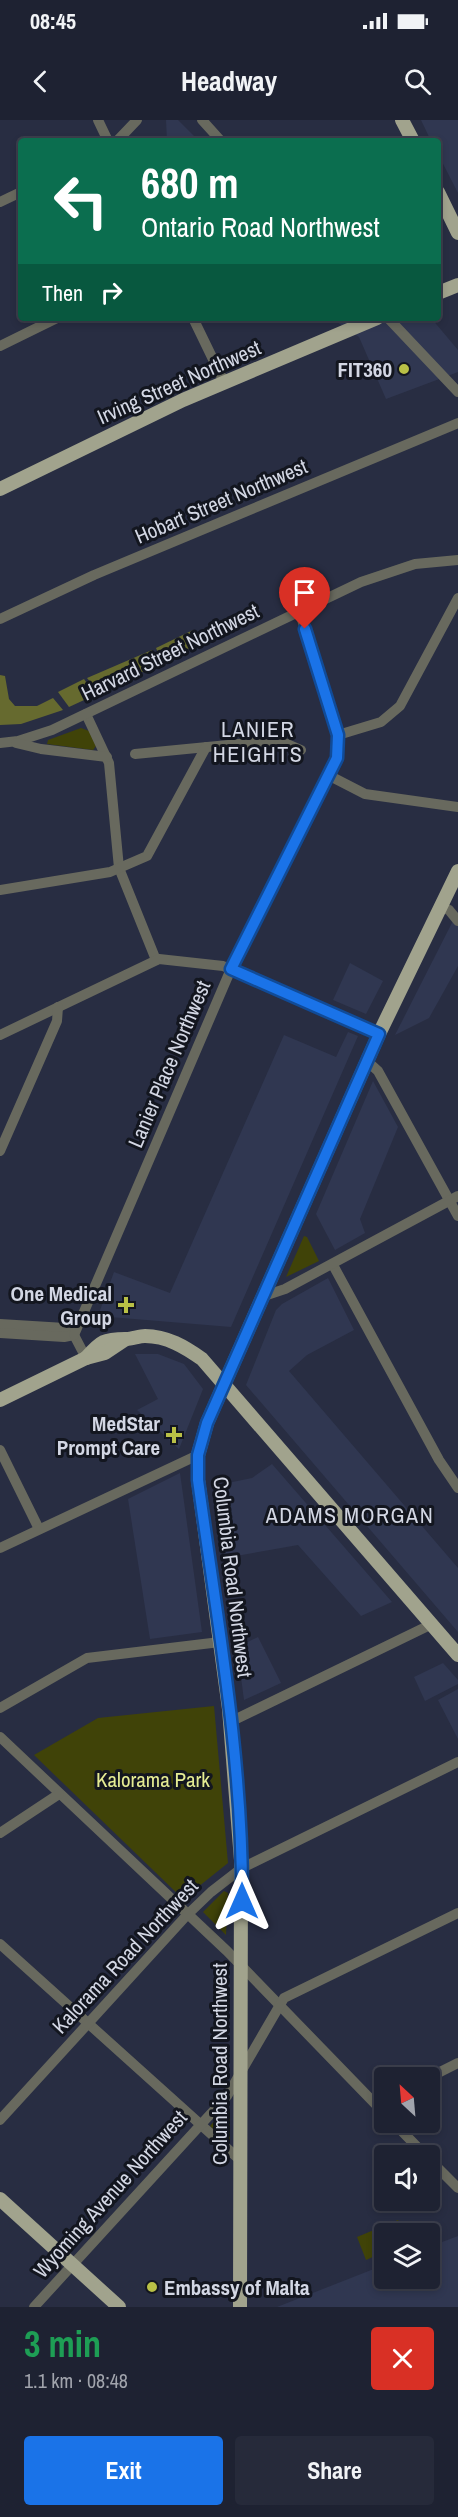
<!DOCTYPE html>
<html lang="en">
<head>
<meta charset="utf-8">
<style>
	:root { --surface:#1e2232; --page:#262a3a; --text:#f1f3f6; --muted:#a1a4ac; --line:#3c3f4d; --accent:#1a73e8 }
	body { margin:0; font-family:"Archivo Narrow",sans-serif; background:var(--page); color:var(--text); height:100vh; display:flex; flex-direction:column; font-size:22px; white-space:nowrap }
	* { box-sizing:border-box; margin:0 }
	p { font-size:20px; color:var(--muted) }
	.icon { flex:none; width:33px; height:33px; fill:none; stroke:currentColor; stroke-width:2; stroke-linecap:round; stroke-linejoin:round }
	.map { position:relative; height:2187px; overflow:hidden }
	.panel { display:flex; flex-direction:column; background:var(--surface); flex:1 }
	.panel>* { flex:none }
	.hud { position:absolute; left:18px; top:18px; width:423px; height:183px; border-radius:6px; box-shadow:0 3px 9px #0003,0 0 0 2px var(--line); background:#0b6e4f; color:#fff; overflow:hidden }
	.needle { width:39px; rotate:334deg }
	.buttons { position:absolute; left:374px; top:1947px; display:grid; gap:12px }
	.buttons a { display:grid; place-items:center; width:66px; height:66px; border-radius:6px; background:var(--surface); box-shadow:0 3px 9px #0003,0 0 0 2px var(--line); font-size:30px }
	.pin { position:absolute; display:grid; place-items:center; width:51px; height:51px; color:#fff; margin:-62px -26px; border-radius:50% 50% 50% 0; rotate:-45deg; box-shadow:0 0 6px #0007 }
	.pin .icon { rotate:45deg }
	.me { position:absolute; width:66px; margin:-33px; rotate:0deg; stroke-linejoin:round; filter:drop-shadow(0 0 4px #0008) }
	.turn { display:flex; align-items:center; gap:21px; height:126px; padding:0 24px; font-size:27px }
	.turn .icon { width:78px; height:78px; stroke-width:2.5 }
	.turn b { display:block; font-size:42px; line-height:51px }
	.then { display:flex; align-items:center; height:57px; padding:0 24px; background:#0003; gap:12px; font-size:22px }
	.round { display:grid; place-items:center; flex:none; width:63px; height:63px; border-radius:6px; background:var(--page) }
	.headline { display:flex; align-items:center; justify-content:space-between; height:102px; padding:0 24px }
	h1 { font-size:36px; font-weight:800; line-height:45px; color:#1e9e55 }
	.button { display:flex; gap:12px; margin-top:auto; padding:12px 24px }
	.button a { flex:1; height:69px; border-radius:6px; background:var(--accent); color:#fff; font-size:24px; font-weight:800; line-height:69px; text-align:center }
	.button a+a { background:var(--page); color:var(--text) }
	.status { display:flex; justify-content:space-between; align-items:center; height:42px; padding:0 30px; background:var(--surface); direction:ltr }
	.status svg { height:16px; fill:currentColor }
	header { display:flex; justify-content:space-between; align-items:center; height:78px; padding:0 24px; background:var(--surface); font-size:27px; font-weight:800 }
	.map>svg:first-child { display:block }
	.built { fill:#303751 }
	.green { fill:#404308 }
	.forest { fill:#666a2f }
	.lines { fill:none; stroke-linecap:round; stroke-linejoin:round }
	.minor { stroke:#68695e; stroke-width:10 }
	.major { stroke:#a1a38d; stroke-width:14 }
	.route-casing { stroke:#114b97; stroke-width:15 }
	.route { stroke:#1a73e8; stroke-width:10 }
	.poi-dot { fill:#b9c046; stroke:#13161f; stroke-width:2 }
	.labels { text-anchor:middle; dominant-baseline:central; stroke-width:6; stroke-linejoin:round; paint-order:stroke }
	.poi-label { font-size:21px; font-weight:bold; fill:#d3d7e4; stroke:#13161f; text-anchor:end }
	.street-label { font-size:21px; fill:#d3d7e4; stroke:#13161f }
	.park-label { font-size:21px; fill:#e5ec93; stroke:#13161f }
	.neighbourhood-label { font-size:22px; letter-spacing:1.5px; fill:#d3d7e4; stroke:#13161f }
</style>
</head>
<body>
<div class="status"><b>08:45</b><svg viewBox="0 0 49 12"><path d="M0 12V9h3v3zM5 12V6h3v6zM10 12V3h3v9zM15 12V0h3v12zM26 1h20v11H26zM47 4h2v5h-2z"/></svg></div>
<header><svg class="icon" aria-label="back" viewBox="0 0 24 24"><path d="M15 5l-7 7 7 7"/></svg>Headway<svg class="icon" aria-label="search" viewBox="0 0 24 24"><circle cx="10" cy="10" r="6"/><path d="M15 15l6 6"/></svg></header>
<div class="map">
<svg width="458" height="2187" viewBox="0 0 458 2187">
	<rect width="100%" height="100%" fill="#282d42"/>
	<!-- built -->
	<g class="built">
		<path d="M166 0H178L199 21H167Z"/>
		<path d="M421 0H458V73L438 34V21H431Z"/>
		<path d="M331 198H431L458 230V252L386 279 359 217Z"/>
		<path d="M458 791V846L429 898 395 915Z"/>
		<path d="M350 843 383 861 366 894 333 880Z"/>
		<path d="M348 912 358 916 231 1207 98 1196 114 1152 170 1173 284 915 336 937Z"/>
		<path d="M373 961 398 1007 360 1099 365 1113 335 1130 316 1094Z"/>
		<path d="M328 1158 354 1210 307 1235 289 1251 458 1448V1512L246 1265 276 1190 282 1184Z"/>
		<path d="M135 1234H158L184 1244 203 1269 179 1329 137 1290 158 1279Z"/>
		<path d="M272 1344 392 1482 361 1496 298 1425 225 1438 218 1365 252 1358Z"/>
		<path d="M180 1353 202 1512 150 1519 128 1379Z"/>
		<path d="M258 1517 281 1563 244 1580 237 1527Z"/>
		<path d="M443 1543 458 1560V1564L425 1581 414 1557Z"/>
		<path d="M458 1569V1619L438 1580Z"/>
		<path d="M458 2116V2187H277L384 2145V2158H429V2127Z"/>
	</g>
	<!-- green -->
	<g class="green">
		<path d="M81 608 89 611 96 626 93 630 47 624 48 620Z"/>
		<path d="M304 1116 307 1117 319 1141 286 1157Z"/>
		<path d="M214 1586 228 1743 183 1779 34 1635 98 1598Z"/>
		<path d="M224 1771 228 1773 226 1815 203 1792Z"/>
		<path d="M225 1989 230 1992V2020L228 2023 210 2006Z"/>
		<path d="M398 2100 404 2113 384 2114V2132L366 2140 357 2117Z"/>
	</g>
	<!-- forest -->
	<g class="forest">
		<path d="M193 510 200 523 162 542 156 528Z"/>
		<path d="M152 530 159 544 99 573 87 558Z"/>
		<path d="M0 555 5 556 9 579 15 586H37L53 578 63 590 21 604 0 605Z"/>
		<path d="M84 559 95 575 69 587 58 572Z"/>
	</g>
	<g class="lines">
		<!-- minor -->
		<g class="minor">
			<path d="M98 0 108 21"/>
			<path d="M202 0 221 21"/>
			<path d="M117 21 137 0"/>
			<path d="M0 82 21 72"/>
			<path d="M193 198 224 262"/>
			<path d="M388 198 458 272"/>
			<path d="M0 226 57 198"/>
			<path d="M0 499 94 455 458 303"/>
			<path d="M86 594 109 643 119 748 156 840"/>
			<path d="M338 615 381 602 400 586 458 478"/>
			<path d="M0 623 18 621 52 610 361 462 415 444 458 440"/>
			<path d="M16 623 41 629 107 637"/>
			<path d="M135 634 278 620 301 630"/>
			<path d="M330 656 365 674 458 687"/>
			<path d="M0 770 110 752 147 736 206 627"/>
			<path d="M441 787 449 790 458 801"/>
			<path d="M0 915 159 839 223 846 379 914"/>
			<path d="M367 941 378 951 458 1096"/>
			<path d="M0 1031 57 901 58 887"/>
			<path d="M333 1145 439 1340 458 1368"/>
			<path d="M264 1176 285 1169 458 1076"/>
			<path d="M0 1204 65 1208 74 1215 86 1238"/>
			<path d="M0 1213 64 1217 74 1215"/>
			<path d="M74 1215 231 849 336 643 338 615 299 490"/>
			<path d="M0 1330 39 1409"/>
			<path d="M0 1428 198 1335"/>
			<path d="M0 1588 87 1538 220 1522"/>
			<path d="M230 1602 432 1504"/>
			<path d="M0 1617 227 1831 384 1993"/>
			<path d="M0 1713 59 1674"/>
			<path d="M0 1824 240 2040"/>
			<path d="M428 1958 458 1943"/>
			<path d="M0 2000 187 1795 211 1772 242 1748 458 1642"/>
			<path d="M393 2002 426 2036"/>
			<path d="M429 2039 458 2068"/>
			<path d="M34 2187 227 1976 284 1878 458 1793"/>
		</g>
		<!-- major -->
		<g class="major">
			<path d="M402 0 413 21"/>
			<path d="M438 72 458 113"/>
			<path d="M438 173 458 165"/>
			<path d="M0 369 183 280 377 198"/>
			<path d="M86 1238C101 1221 104 1219 126 1219 132 1219 139 1216 145 1216 167 1216 185 1227 202 1239L458 1535"/>
			<path d="M0 1280 86 1238 105 1233 126 1219"/>
			<path d="M0 2079 119 2187"/>
			<path d="M240 2187 241 1740 229 1589 198 1360V1335L207 1303 379 914 458 751"/>
		</g>
	</g>
	<g class="lines">
		<defs>
			<path id="route" d="M242 1781C243 1640 217 1499 198 1360V1335L207 1303 379 914 231 849 337 638 338 615 305 509"/>
		</defs>
		<!-- route casing -->
		<use href="#route" class="route-casing"/>
		<!-- route -->
		<use href="#route" class="route"/>
	</g>
	<!-- markers -->
	<g class="poi-dot">
		<circle cx="404" cy="249" r="6"/>
		<path d="M123 1176h6v6h6v6h-6v6h-6v-6h-6v-6h6z"/>
		<path d="M171 1306h6v6h6v6h-6v6h-6v-6h-6v-6h6z"/>
		<circle cx="152" cy="2167" r="6"/>
	</g>
	<g class="labels">
		<!-- poi labels -->
		<g class="poi-label">
			<text x="392" y="249">FIT360</text>
			<text x="112" y="1173">One Medical<tspan x="112" dy="24">Group</tspan></text>
			<text x="160" y="1303">MedStar<tspan x="160" dy="24">Prompt Care</tspan></text>
			<text x="164" y="2167" text-anchor="start">Embassy of Malta</text>
		</g>
		<!-- street labels -->
		<g class="street-label">
			<text transform="translate(179 262) rotate(-24)">Irving Street Northwest</text>
			<text transform="translate(221 381) rotate(-23)">Hobart Street Northwest</text>
			<text transform="translate(170 532) rotate(-26)">Harvard Street Northwest</text>
			<text transform="translate(169 944) rotate(-67)">Lanier Place Northwest</text>
			<text transform="translate(233 1457) rotate(83)">Columbia Road Northwest</text>
			<text transform="translate(125 1836) rotate(-47)">Kalorama Road Northwest</text>
			<text transform="translate(219 1944) rotate(-90)">Columbia Road Northwest</text>
			<text transform="translate(110 2074) rotate(-48)">Wyoming Avenue Northwest</text>
		</g>
		<!-- park labels -->
		<g class="park-label">
			<text x="153" y="1659">Kalorama Park</text>
		</g>
		<!-- neighbourhood labels -->
		<g class="neighbourhood-label">
			<text x="258" y="609">LANIER<tspan x="258" dy="25">HEIGHTS</tspan></text>
			<text x="350" y="1395">ADAMS MORGAN</text>
		</g>
	</g>
</svg>
<div class="buttons">
<a><svg class="needle" viewBox="-14 -14 28 28"><path d="M0-13l5 13h-10z" fill="#e53935"/><path d="M0 13l5-13h-10z" fill="#a1a4ac"/></svg></a>
<a><svg class="icon" aria-label="sound" viewBox="0 0 24 24"><path d="M4 9h4l5-4v14l-5-4H4zM17 9q2 3 0 6"/></svg></a>
<a><svg class="icon" aria-label="layers" viewBox="0 0 24 24"><path d="M12 4l9 5-9 5-9-5zM3 14l9 5 9-5"/></svg></a>
</div>
<div class="pin" style="left:305px;top:509px;background:#d93025"><svg class="icon" aria-label="arrive" viewBox="0 0 24 24"><path d="M6 21V4h12l-3 4 3 4H6"/></svg></div>
<svg class="me" style="left:242px;top:1781px" viewBox="-20 -20 40 40"><path d="M0-17L14 15 0 8-14 15z" fill="#1a73e8" stroke="#fff" stroke-width="4"/></svg>
<div class="hud">
<div class="turn"><svg class="icon" aria-label="left" viewBox="0 0 24 24"><path d="M17 20v-9H6M10 6l-5 5 5 5"/></svg><div><b>680 m</b>Ontario Road Northwest</div></div>
<div class="then">Then<svg class="icon" aria-label="right" viewBox="0 0 24 24"><path d="M7 20v-9h11M14 6l5 5-5 5"/></svg></div>
</div>
</div>
<section class="panel">
<div class="headline"><div><h1>3 min</h1><p>1.1 km · 08:48</p></div><a class="round" style="background:#d93025;color:#fff"><svg class="icon" aria-label="close" viewBox="0 0 24 24"><path d="M6 6l12 12M18 6L6 18"/></svg></a></div>
<div class="button"><a>Exit</a><a>Share</a></div>
</section>
</body>
</html>
